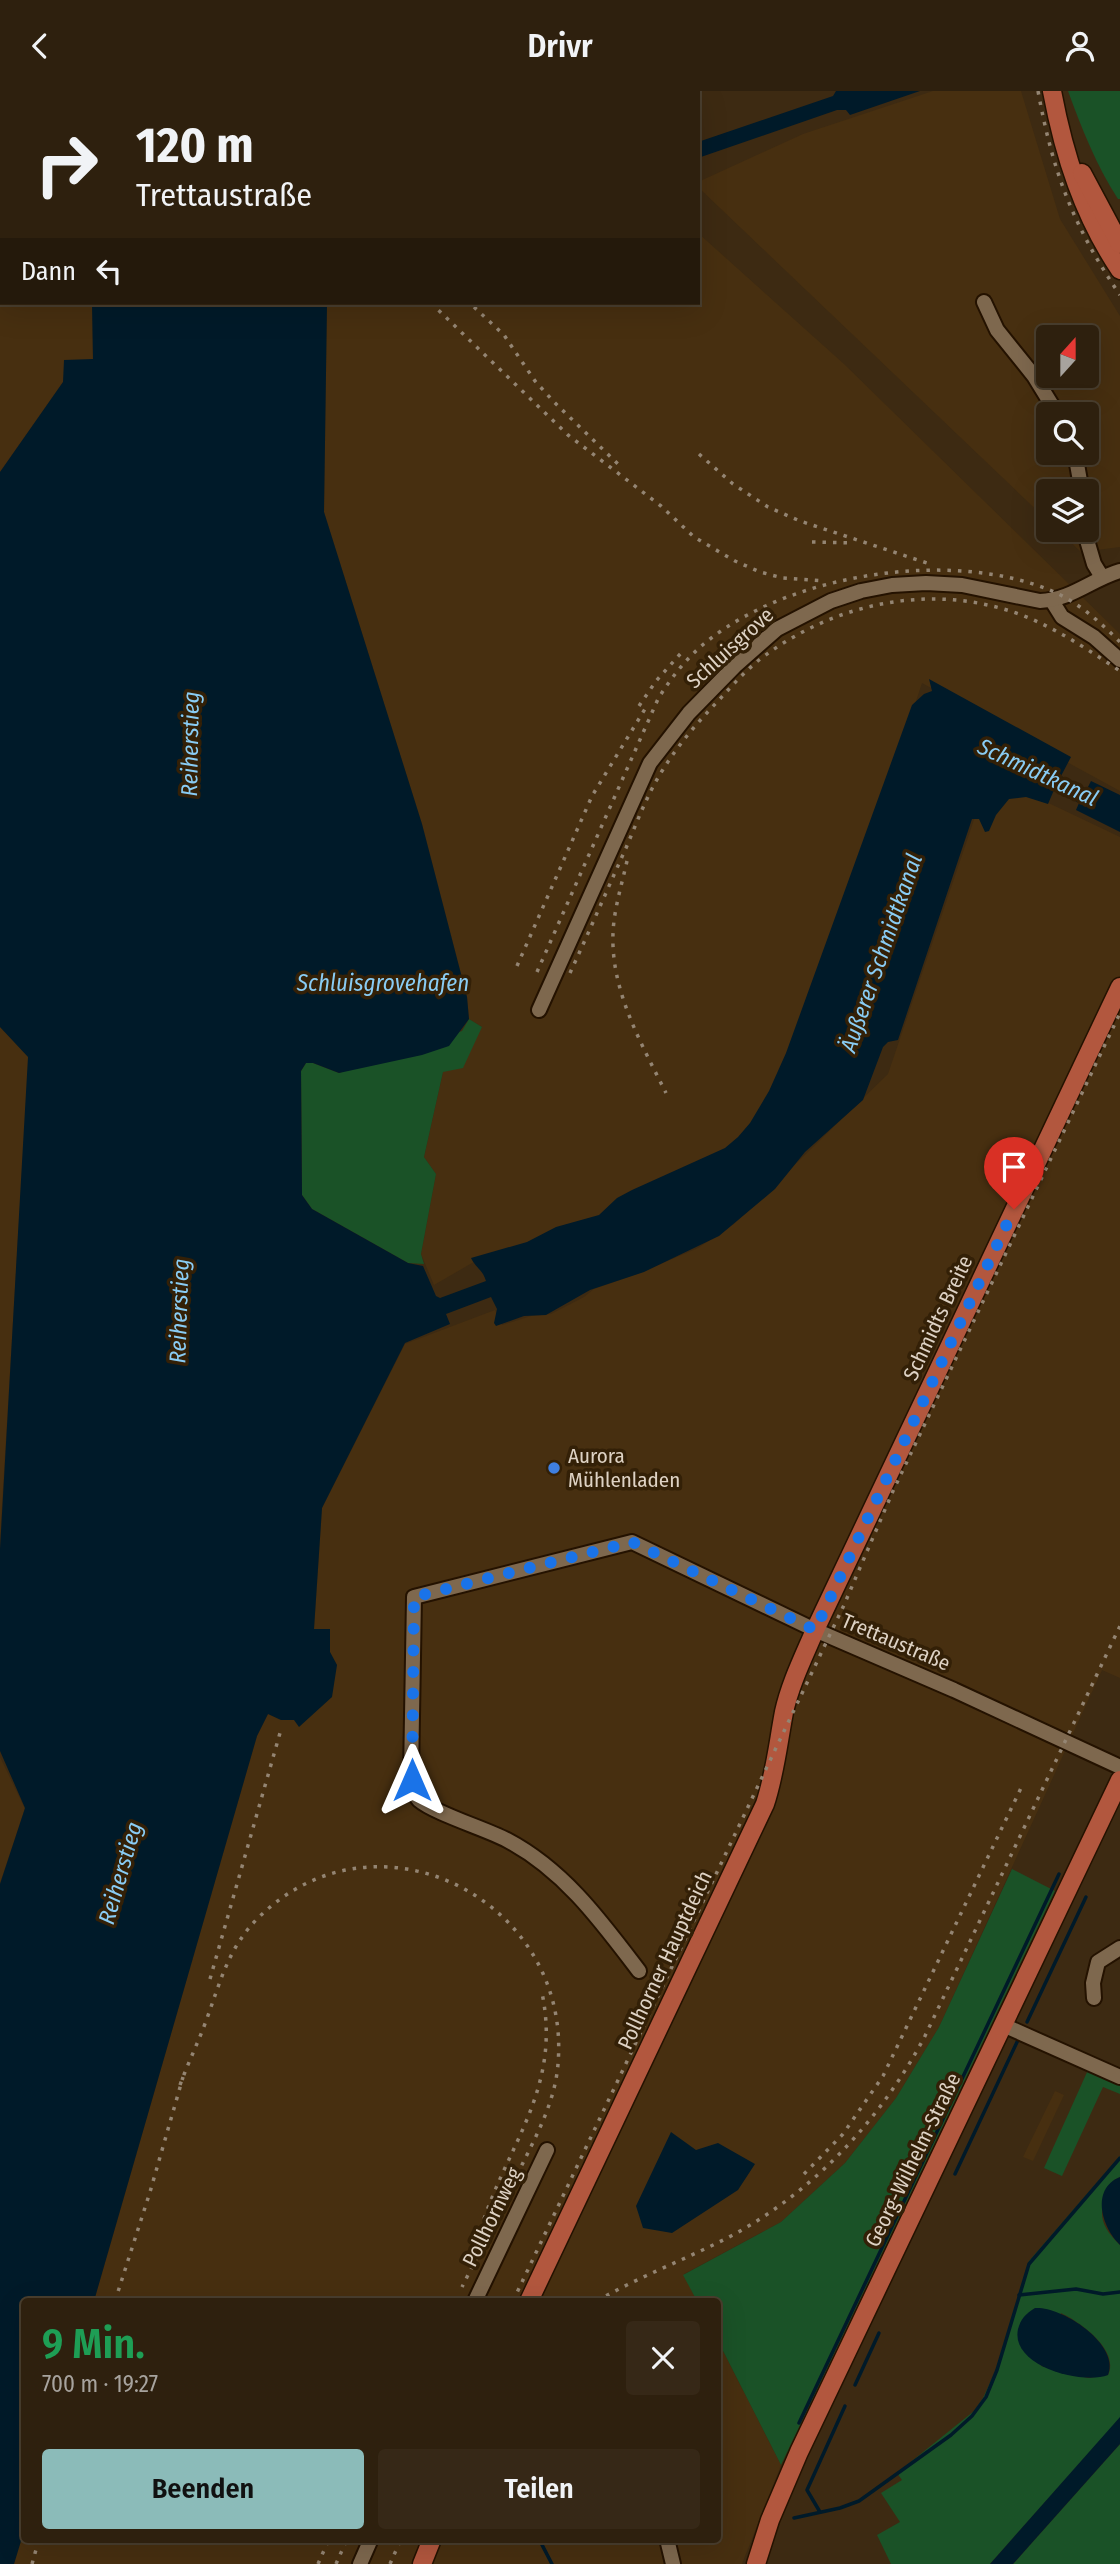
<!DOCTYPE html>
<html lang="de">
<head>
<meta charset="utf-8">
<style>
	:root { --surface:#2e200e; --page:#362817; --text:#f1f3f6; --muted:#a7a39e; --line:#493e2e; --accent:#8bbbb9 }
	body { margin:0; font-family:"Fira Sans Condensed",sans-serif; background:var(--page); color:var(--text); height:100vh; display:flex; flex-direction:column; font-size:26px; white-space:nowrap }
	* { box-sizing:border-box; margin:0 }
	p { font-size:23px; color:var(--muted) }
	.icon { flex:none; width:38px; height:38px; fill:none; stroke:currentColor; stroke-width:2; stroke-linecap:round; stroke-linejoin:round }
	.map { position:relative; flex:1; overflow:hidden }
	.details { position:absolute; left:21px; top:2207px; width:700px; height:245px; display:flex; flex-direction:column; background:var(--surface); border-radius:7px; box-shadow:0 7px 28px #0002,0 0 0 2px var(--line) }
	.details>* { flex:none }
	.hud { position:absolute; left:0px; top:0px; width:700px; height:214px; box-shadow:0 7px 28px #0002,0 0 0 2px var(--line); background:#2e200e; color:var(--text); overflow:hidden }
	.needle { width:46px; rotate:21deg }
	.controls { position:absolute; left:1036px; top:234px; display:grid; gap:14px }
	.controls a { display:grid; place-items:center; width:63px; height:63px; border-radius:7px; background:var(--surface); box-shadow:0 7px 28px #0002,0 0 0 2px var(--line); font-size:35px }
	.pin { position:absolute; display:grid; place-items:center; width:60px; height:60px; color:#fff; margin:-72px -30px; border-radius:50% 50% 50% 0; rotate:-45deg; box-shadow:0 0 7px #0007 }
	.pin .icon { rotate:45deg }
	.me { position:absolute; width:77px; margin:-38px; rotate:0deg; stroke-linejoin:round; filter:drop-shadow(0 0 5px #0008) }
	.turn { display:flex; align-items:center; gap:24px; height:147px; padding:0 21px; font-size:32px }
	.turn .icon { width:91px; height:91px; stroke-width:2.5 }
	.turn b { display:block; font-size:49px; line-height:60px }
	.then { display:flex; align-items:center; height:66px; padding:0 21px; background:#0003; gap:14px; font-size:26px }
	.round { display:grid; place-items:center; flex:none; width:74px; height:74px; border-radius:7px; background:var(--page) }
	.headline { display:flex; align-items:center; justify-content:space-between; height:119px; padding:0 21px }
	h1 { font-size:42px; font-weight:600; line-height:52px; color:#1e9e55 }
	.primary-button { display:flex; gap:14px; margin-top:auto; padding:14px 21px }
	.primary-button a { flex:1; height:80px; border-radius:7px; background:var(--accent); color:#111; font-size:28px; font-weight:600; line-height:80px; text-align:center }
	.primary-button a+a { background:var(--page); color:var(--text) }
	header { display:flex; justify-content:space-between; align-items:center; height:91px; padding:0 21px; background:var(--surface); font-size:32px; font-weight:600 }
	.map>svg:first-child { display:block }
	.built { fill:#472f10; fill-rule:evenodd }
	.green { fill:#1a5227; fill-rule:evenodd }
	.water { fill:#001a29 }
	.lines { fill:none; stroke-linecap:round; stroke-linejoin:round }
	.stream { stroke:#001a29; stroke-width:3.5 }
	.minor-casing { stroke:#241200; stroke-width:18 }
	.major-casing { stroke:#241200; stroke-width:21 }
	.minor { stroke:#7e684e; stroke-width:14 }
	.major { stroke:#b2573e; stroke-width:18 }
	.rail { stroke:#948573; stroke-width:3.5; stroke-dasharray:3.5 7; stroke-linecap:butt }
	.route { stroke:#1a73e8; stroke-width:12; stroke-dasharray:0 21.6 }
	.shop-dot { fill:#3f7fe0; stroke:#332007; stroke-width:2.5 }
	.labels { text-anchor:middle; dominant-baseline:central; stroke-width:7; stroke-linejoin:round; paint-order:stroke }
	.street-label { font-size:21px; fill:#ded2c4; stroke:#332007 }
	.poi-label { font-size:21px; fill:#ded2c4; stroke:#332007; text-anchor:start }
	.water-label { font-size:23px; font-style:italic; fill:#89ccf4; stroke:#332007 }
</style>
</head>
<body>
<header><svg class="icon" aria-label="back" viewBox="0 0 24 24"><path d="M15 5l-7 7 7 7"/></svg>Drivr<svg class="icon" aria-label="person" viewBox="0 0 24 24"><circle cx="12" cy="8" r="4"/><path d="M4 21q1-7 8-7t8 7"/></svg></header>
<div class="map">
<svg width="1120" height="2473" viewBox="0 0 1120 2473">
	<rect width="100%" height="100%" fill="#3d2a12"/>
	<!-- built -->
	<g class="built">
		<path d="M0 0 61 2H2V212H92L93 269 63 291 0 381Z"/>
		<path d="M933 0H1021L1060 128 1120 225V456L1081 461 1058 439H1087V401H1048V430L698 96V91L803 43ZM1048 247H1087V285H1048ZM1048 324H1087V362H1048Z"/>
		<path d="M698 142 844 273 1120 543V700L922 592 803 950 781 1003 680 1107 472 1172 434 1194 421 1163 436 1083 424 1066 443 981 482 936 469 928 467 906 422 733 324 421 327 212H698Z"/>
		<path d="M1013 695 1120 746V1587L1102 1579 939 1936 896 2007 845 2072 781 2131 684 2183 697 2210H94L257 1645 268 1623 281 1629H294L337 1574 330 1561V1538L314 1539 322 1417 405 1253 495 1219 502 1234 531 1225 551 1223 584 1206 594 1198 637 1183 698 1157 734 1133 888 983 982 705Z"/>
		<path d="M0 936 29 966 0 1447Z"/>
		<path d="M0 1666 25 1718 0 1792Z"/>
		<path d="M1055 2000 1064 2004 1033 2070 1023 2066Z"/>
		<path d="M718 2250 781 2374 742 2473H14L24 2440V2448H718Z"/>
	</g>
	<!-- green -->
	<g class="green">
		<path d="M1068 0H1120V108H1118C1096 74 1082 38 1068 0Z"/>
		<path d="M469 928 482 936 463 977 443 981 424 1066 436 1083 421 1163 424 1173 408 1172 312 1118 302 1104 301 980 306 972H313L339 982 462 940Z"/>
		<path d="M1012 1778 1055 1800 781 2374 718 2250V2210H697L683 2184 781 2131 845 2072 896 2007 939 1936Z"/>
		<path d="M1088 1979 1120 1993V2003L1103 1996 1062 2085 1044 2077Z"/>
		<path d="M1120 2065V2086L1114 2089C1099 2115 1095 2131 1120 2154V2327L990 2473H891L877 2444 900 2431 881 2402 902 2389 897 2382 974 2320 983 2307 995 2281 1029 2170ZM1061 2222C1080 2231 1120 2259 1108 2284L1088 2287 1041 2275Z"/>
		<path d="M1120 2353V2473H1013Z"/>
	</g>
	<!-- water -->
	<g class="water">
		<path d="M836 0H920L850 24 846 19H837L698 67V51L833 5Z"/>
		<path d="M92 212H327L324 421 422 733 467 906 469 928 449 955 422 964 339 982 313 972H306L301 980 302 1104 312 1118 408 1172 423 1175 436 1205 440 1207 486 1190C483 1179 475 1176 471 1167L527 1151 556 1136 599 1124 617 1107 632 1099 725 1057 738 1046 750 1032 769 1000 786 962 912 614 924 603 932 600 929 588 1071 666 1061 685 1087 698 1091 690 1120 704V741L1076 719 1079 712 1054 699 1048 713 1026 706 1009 708 996 724 989 740 985 741 979 728H972L898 949 888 951 883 956 863 1009 805 1061 775 1098 719 1145 644 1181 590 1199 546 1224 524 1225 496 1235 494 1232 497 1218 491 1206 446 1223 450 1233 405 1252 322 1417 314 1538H330V1561L337 1574 332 1606 299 1636 294 1629H281L268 1623 257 1645 94 2210H24V2440L14 2473H0V1793L25 1717 0 1660V1458L28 966 0 936V381L63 291 64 269 93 268Z"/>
		<path d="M671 2041 696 2059 718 2052 755 2073 738 2099 672 2142 643 2137 636 2115Z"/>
		<path d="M1120 2086V2154C1102 2137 1090 2098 1120 2086Z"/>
		<path d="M1035 2217C1062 2215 1120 2253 1108 2284 1082 2294 1010 2275 1018 2238 1021 2228 1025 2223 1035 2217Z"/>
		<path d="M1120 2326V2353L1013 2473H990Z"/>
	</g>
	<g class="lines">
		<!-- stream -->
		<g class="stream">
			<path d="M1027 1931 1086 1806"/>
			<path d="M955 2083 1018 1949"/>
			<path d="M1019 2204 1076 2198 1103 2203 1120 2201"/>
			<path d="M855 2294 879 2242"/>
			<path d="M799 2332 1059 1783"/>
			<path d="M820 2421 807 2399 845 2315"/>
			<path d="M794 2427 840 2417 859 2410 951 2344 972 2325 986 2306 997 2279 1029 2173 1120 2067"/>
			<path d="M539 2448 552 2473"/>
		</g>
		<defs>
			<g id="minor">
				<path d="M984 211 997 239 1034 285 1058 324"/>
				<path d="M1075 362 1082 401"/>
				<path d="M1084 439 1094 473 1102 486"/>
				<path d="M1052 510 1062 526 1094 546 1120 569"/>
				<path d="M539 919 650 672 689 622 735 575 777 538 831 510 861 500 892 494 926 492 962 494 1040 510C1071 509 1092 488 1120 480"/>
				<path d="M639 1880C601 1830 564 1779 507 1749 486 1738 434 1722 419 1709 413 1702 412 1692 411 1684L414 1506 632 1451 815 1539 954 1599 1120 1676"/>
				<path d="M1094 1907 1093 1892 1098 1871 1120 1857"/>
				<path d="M1003 1934 1120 1986"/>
				<path d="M475 2210 547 2059"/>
				<path d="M667 2448 673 2473"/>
				<path d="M360 2473 371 2448"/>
			</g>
			<g id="major">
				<path d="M1052 0C1064 64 1083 124 1120 179"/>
				<path d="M1082 82 1120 153"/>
				<path d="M529 2210 765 1713C775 1683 778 1653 784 1621 790 1593 804 1565 815 1539L1120 896"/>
				<path d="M422 2473 432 2448"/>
				<path d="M756 2473 770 2429 799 2361 1120 1689"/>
			</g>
		</defs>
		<!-- minor casing -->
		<use href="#minor" class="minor-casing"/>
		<!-- major casing -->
		<use href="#major" class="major-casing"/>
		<!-- minor -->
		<use href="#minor" class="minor"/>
		<!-- major -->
		<use href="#major" class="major"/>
		<!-- rail -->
		<g class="rail">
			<path d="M1038 0C1053 82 1073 135 1120 204"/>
			<path d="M0 33V0"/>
			<path d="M0 96V182"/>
			<path d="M431 212 568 344 661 415 694 446 735 470 760 481 783 487 825 490"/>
			<path d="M474 216 504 244 535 290 554 311 619 374"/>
			<path d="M699 363 733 393 768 416 800 430 933 474"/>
			<path d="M812 451 854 452"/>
			<path d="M639 615 656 590 682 561"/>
			<path d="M627 770C623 788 618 805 615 823 604 888 638 946 666 1002"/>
			<path d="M517 875 592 705 648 613"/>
			<path d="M537 881 658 608C672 585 689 564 710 548 795 482 953 458 1052 500 1078 511 1100 531 1120 551"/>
			<path d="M570 882C589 841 607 799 626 757 637 731 647 704 662 680 678 654 697 632 718 610 731 596 744 581 759 569 833 512 930 491 1019 523 1056 537 1087 558 1120 580"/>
			<path d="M210 1888 280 1642"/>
			<path d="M180 1994C188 1972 198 1952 206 1930 220 1892 228 1857 258 1827 377 1709 572 1810 558 1973 555 2012 535 2047 518 2082 500 2120 481 2158 462 2196"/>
			<path d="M804 2083 843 2043 883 1985 1022 1695"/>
			<path d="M478 2148C501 2060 563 2002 542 1902"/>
			<path d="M115 2210 150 2101 183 1986"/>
			<path d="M513 2210 844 1514 893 1400 1120 922"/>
			<path d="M597 2210C640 2185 687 2168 731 2145 815 2100 881 2028 925 1945L1120 1535"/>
			<path d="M32 2473 39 2448"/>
			<path d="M318 2473 329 2448"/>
			<path d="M336 2473 347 2448"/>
			<path d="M390 2473 401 2448"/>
		</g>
	</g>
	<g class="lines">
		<!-- route -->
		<path class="route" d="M412 1689 414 1506 632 1451 815 1539 1014 1118"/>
	</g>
	<!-- markers -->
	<circle class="shop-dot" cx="554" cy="1377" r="7"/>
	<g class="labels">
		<!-- street labels -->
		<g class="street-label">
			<text transform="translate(730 557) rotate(-42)">Schluisgrove</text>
			<text transform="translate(938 1227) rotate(-65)">Schmidts Breite</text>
			<text transform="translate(896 1551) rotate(23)">Trettaustraße</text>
			<text transform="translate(665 1869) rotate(-65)">Pollhorner Hauptdeich</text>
			<text transform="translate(913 2069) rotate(-64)">Georg-Wilhelm-Straße</text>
			<text transform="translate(492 2126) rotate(-64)">Pollhornweg</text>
		</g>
		<!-- poi labels -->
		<g class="poi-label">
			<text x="568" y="1365">Aurora<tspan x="568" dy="24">Mühlenladen</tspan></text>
		</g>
		<!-- water labels -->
		<g class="water-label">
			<text transform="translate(190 653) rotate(-89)">Reiherstieg</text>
			<text transform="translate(1038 681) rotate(25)">Schmidtkanal</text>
			<text transform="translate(881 862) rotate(-71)">Äußerer Schmidtkanal</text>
			<text x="383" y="892">Schluisgrovehafen</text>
			<text transform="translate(179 1220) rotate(-88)">Reiherstieg</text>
			<text transform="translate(120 1782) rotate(-74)">Reiherstieg</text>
		</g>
	</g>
</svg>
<div class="controls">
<a><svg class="needle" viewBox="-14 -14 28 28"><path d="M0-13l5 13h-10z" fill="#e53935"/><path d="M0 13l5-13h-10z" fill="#a7a39e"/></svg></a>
<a><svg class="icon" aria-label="search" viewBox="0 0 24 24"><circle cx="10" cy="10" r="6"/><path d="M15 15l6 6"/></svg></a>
<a><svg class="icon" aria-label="layers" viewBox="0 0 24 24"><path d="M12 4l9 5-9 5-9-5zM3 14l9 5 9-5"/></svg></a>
</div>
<div class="pin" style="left:1014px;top:1118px;background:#d93025"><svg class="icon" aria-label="arrive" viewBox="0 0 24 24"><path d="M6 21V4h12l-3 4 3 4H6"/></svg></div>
<svg class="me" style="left:412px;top:1689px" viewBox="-20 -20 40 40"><path d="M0-17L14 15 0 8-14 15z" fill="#1a73e8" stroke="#fff" stroke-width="4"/></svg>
<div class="hud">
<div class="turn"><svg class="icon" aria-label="right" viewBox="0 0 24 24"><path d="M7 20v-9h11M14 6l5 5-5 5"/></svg><div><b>120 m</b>Trettaustraße</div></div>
<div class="then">Dann<svg class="icon" aria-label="left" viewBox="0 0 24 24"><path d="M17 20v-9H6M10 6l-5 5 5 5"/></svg></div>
</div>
<section class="details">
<div class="headline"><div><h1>9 Min.</h1><p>700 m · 19:27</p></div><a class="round"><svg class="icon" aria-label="close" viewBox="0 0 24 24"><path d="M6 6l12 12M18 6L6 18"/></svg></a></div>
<div class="primary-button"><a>Beenden</a><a>Teilen</a></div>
</section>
</div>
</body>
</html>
